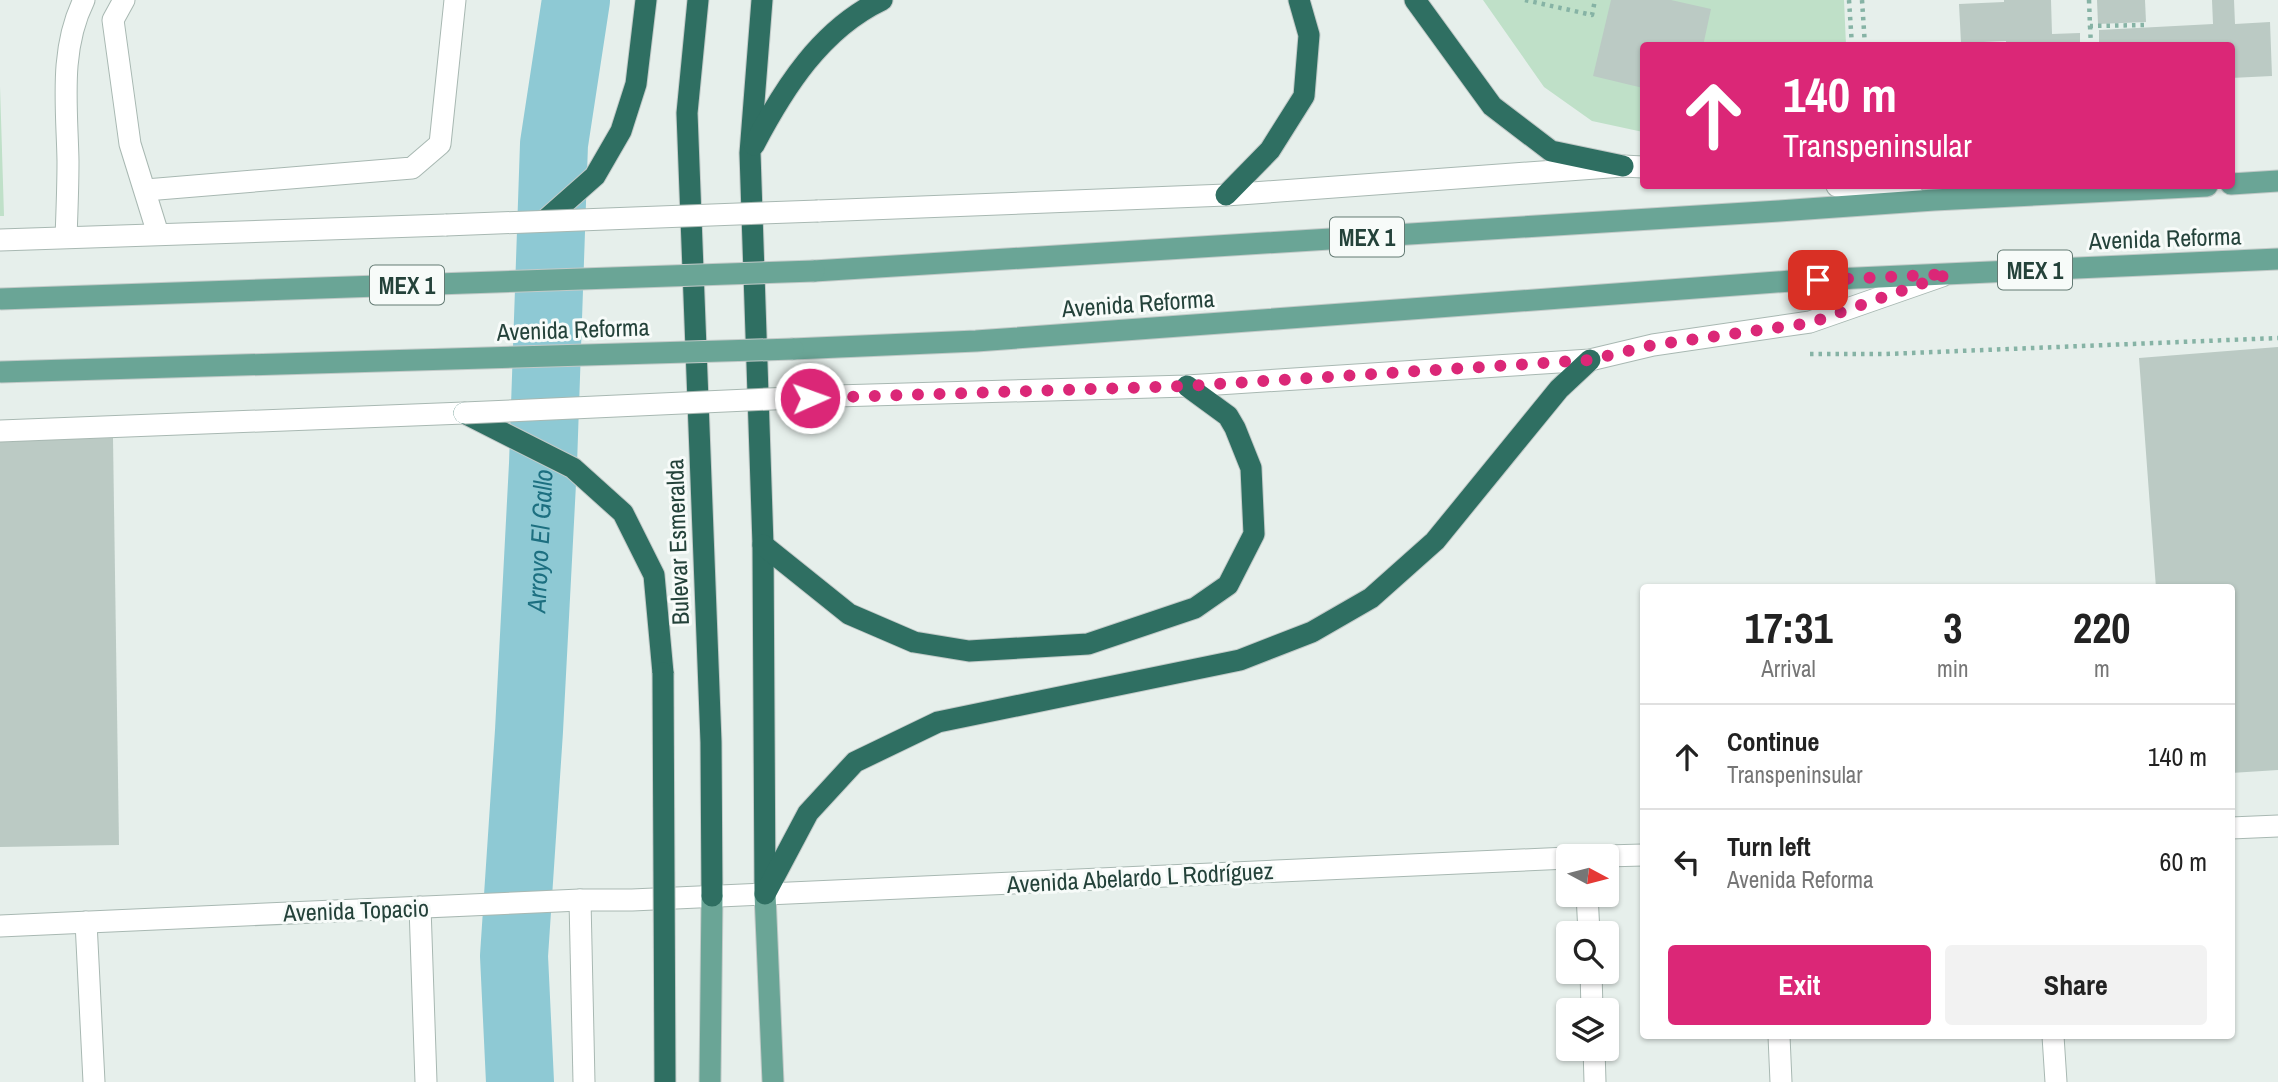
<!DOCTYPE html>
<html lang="en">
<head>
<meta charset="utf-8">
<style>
	:root { --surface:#fff; --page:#f2f2f2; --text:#222; --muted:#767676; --line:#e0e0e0; --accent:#db2777 }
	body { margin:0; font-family:"Archivo Narrow",sans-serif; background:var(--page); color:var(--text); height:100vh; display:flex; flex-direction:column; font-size:26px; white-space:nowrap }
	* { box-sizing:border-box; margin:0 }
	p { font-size:23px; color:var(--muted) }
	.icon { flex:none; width:38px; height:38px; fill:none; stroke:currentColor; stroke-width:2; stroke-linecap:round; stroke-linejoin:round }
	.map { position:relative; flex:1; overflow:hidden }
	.side { position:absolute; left:1640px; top:584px; width:595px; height:455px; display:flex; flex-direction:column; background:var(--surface); border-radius:7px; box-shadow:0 2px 5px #0004 }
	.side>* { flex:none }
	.banner { position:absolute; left:1640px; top:42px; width:595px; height:147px; border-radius:7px; box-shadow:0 2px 5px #0004; background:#db2777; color:#fff; overflow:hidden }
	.needle { width:46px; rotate:97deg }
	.tools { position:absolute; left:1556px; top:844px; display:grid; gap:14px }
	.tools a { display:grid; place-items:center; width:63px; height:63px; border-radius:7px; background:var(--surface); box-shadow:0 2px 5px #0004; font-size:35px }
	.pin { position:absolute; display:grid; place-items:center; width:60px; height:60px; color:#fff; margin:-30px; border-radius:14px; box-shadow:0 4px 10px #0006 }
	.me { position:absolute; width:77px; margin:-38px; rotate:88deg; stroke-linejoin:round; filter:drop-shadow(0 0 5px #0008) }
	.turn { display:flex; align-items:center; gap:24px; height:147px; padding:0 28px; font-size:32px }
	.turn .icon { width:91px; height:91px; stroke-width:2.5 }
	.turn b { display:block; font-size:49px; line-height:60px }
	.eta { display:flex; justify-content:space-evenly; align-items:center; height:119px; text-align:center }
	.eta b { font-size:42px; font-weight:800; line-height:49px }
	.action { display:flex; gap:14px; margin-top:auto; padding:14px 28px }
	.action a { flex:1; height:80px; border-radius:7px; background:var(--accent); color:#fff; font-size:28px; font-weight:800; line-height:80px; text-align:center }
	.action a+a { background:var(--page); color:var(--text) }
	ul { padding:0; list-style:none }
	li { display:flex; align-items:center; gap:21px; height:105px; padding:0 28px; border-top:2px solid var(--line) }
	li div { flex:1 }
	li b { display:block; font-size:26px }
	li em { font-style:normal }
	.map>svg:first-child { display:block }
	.green { fill:#bfe0c8 }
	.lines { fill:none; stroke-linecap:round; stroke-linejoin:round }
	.river { stroke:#8ec9d4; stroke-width:68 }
	.building { fill:#bbcac4 }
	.minor-casing { stroke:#a8b8b2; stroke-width:23 }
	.major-casing { stroke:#c2cac8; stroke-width:23 }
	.highway-casing { stroke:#c2cac8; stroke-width:23 }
	.path { stroke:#86b3a5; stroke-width:4.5; stroke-dasharray:3.5 5; stroke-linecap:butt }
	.minor { stroke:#fff; stroke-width:21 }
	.major { stroke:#6aa596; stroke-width:21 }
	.highway { stroke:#2f6f62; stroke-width:21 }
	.minor-bridge-casing { stroke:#a8b8b2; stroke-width:23; stroke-linecap:butt }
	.major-bridge-casing { stroke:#c2cac8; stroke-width:23; stroke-linecap:butt }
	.highway-bridge-casing { stroke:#c2cac8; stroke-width:23; stroke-linecap:butt }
	.minor-bridge { stroke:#fff; stroke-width:21 }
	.major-bridge { stroke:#6aa596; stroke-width:21 }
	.highway-bridge { stroke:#2f6f62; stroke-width:21 }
	.route { stroke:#db2777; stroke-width:12; stroke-dasharray:0 21.6 }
	.labels { text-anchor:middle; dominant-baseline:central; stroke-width:6; stroke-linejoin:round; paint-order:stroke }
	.shield { fill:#f7fbf9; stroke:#637a73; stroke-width:2 }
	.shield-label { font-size:23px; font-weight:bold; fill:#24423a }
	.street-label { font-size:24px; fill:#24423a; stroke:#f7fbf9 }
	.water-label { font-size:26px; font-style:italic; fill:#1c6f80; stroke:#f7fbf9 }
</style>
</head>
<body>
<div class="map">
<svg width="2278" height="1082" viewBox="0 0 2278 1082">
	<rect width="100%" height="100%" fill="#e6efeb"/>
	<!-- green -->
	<g class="green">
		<path d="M1483 0H1844L1846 45 1643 46V132L1592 121 1544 87Z"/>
		<path d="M0 86 4 216H0Z"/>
	</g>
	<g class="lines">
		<!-- river -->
		<path class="river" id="s1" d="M520 1082 514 956 529 731 543 464 554 144 576 0"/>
	</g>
	<!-- building -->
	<g class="building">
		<path d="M1611 0H1671L1711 9 1703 46H1643V88L1593 76Z"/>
		<path d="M2004 0H2051L2052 34 2080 33V46H2006V41L1961 43 1959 4 2004 2Z"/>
		<path d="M2097 0H2145L2146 22 2098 24Z"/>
		<path d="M2212 0H2234L2235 24 2270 22 2272 76 2231 78V46H2099V30L2213 24Z"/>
		<path d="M2278 347V770L2231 773V588H2156L2139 358Z"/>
		<path d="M113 438 119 845 0 847V440Z"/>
	</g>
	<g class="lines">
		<defs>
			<g id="minor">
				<path d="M124 0 113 20 130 144 158 234"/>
				<path d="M1837 186 1914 197"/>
				<path d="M146 190 412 168 440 144 455 0"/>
				<path d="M818 211 1226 195 1623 166 1643 167"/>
				<path d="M66 237C67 212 68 186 68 161 67 107 59 50 84 0"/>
				<path d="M0 240 446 225"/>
				<path d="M836 396 1187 386 1590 360 1653 345 1810 322 1942 276"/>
				<path d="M0 431 464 413"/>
				<path d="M2231 828 2278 826"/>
				<path d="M1606 856 1643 855"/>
				<path d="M1587 894 1589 933"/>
				<path d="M580 900 584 1082"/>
				<path d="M420 907 426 1082"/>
				<path d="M86 922 94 1082"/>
				<path d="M0 926 580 900H632L1568 858"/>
				<path d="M1591 971 1592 1010"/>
				<path d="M1779 1036 1781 1082"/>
				<path d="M2053 1036 2056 1082"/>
				<path d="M1594 1048 1595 1082"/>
			</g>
			<g id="major">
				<path d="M2231 184 2278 181"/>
				<path d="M814 271 1779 211 1934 200 2207 186"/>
				<path d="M793 349 976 341 1791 281 2278 259"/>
				<path d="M765 894 773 1082"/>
				<path d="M710 1082 712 896"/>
			</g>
			<g id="highway">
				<path d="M698 0 687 113 711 742 712 896"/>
				<path d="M762 0 750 153 763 545 765 892"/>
				<path d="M1415 0 1492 106 1551 151 1623 166"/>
				<path d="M754 145C784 88 821 29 882 0"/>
				<path d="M1226 195 1270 150 1304 96 1309 35 1299 0"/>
				<path d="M544 221 595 176 621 131 636 84 646 0"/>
				<path d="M464 413 573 468 623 513 654 575 663 673"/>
				<path d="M763 545 849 614 914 642 969 651 1088 644 1195 608 1228 585 1254 534 1251 468 1235 428 1228 416 1187 386"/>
				<path d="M765 894 808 813 855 762 938 722 1240 660 1312 632 1371 598 1435 541 1559 389 1590 360"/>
			</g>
		</defs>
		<!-- minor casing -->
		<use href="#minor" class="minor-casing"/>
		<!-- major casing -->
		<use href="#major" class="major-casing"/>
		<!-- highway casing -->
		<use href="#highway" class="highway-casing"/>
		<!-- path -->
		<g class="path">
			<path d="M1525 0 1592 15 1595 0"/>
			<path d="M1849 0 1852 46"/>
			<path d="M1862 0 1865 46"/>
			<path d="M2089 0 2090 26 2146 25"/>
			<path d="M2090 26 2091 46"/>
			<path d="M1810 354H1886L2278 338"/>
		</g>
		<!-- minor -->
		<use href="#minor" class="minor"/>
		<!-- major -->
		<use href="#major" class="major"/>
		<!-- highway -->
		<use href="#highway" class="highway"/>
		<defs>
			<g id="minor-bridge">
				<path d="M446 225 818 211"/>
				<path d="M464 413 836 396"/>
			</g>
			<g id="major-bridge">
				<path d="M0 299 814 271"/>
				<path d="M0 372 793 349"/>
			</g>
			<path id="highway-bridge" d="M663 673 665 1082"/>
		</defs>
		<!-- minor-bridge casing -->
		<use href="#minor-bridge" class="minor-bridge-casing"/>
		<!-- major-bridge casing -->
		<use href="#major-bridge" class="major-bridge-casing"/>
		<!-- highway-bridge casing -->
		<use href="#highway-bridge" class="highway-bridge-casing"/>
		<!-- minor-bridge -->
		<use href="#minor-bridge" class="minor-bridge"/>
		<!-- major-bridge -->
		<use href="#major-bridge" class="major-bridge"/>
		<!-- highway-bridge -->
		<use href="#highway-bridge" class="highway-bridge"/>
	</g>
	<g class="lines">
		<!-- route -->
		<path class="route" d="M810 398 1187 386 1590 360 1653 345 1810 323 1949 274 1818 280"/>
	</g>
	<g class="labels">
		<!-- shield labels -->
		<g class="shield">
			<rect x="1330" y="217.5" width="74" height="39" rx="5"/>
			<rect x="1998" y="250.5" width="74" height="39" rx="5"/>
			<rect x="370" y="265.5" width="74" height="39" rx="5"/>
		</g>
		<g class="shield-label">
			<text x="1367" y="237">MEX 1</text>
			<text x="2035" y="270">MEX 1</text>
			<text x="407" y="285">MEX 1</text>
		</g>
		<!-- street labels -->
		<g class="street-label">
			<text transform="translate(2165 238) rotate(-2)">Avenida Reforma</text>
			<text transform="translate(1138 303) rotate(-4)">Avenida Reforma</text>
			<text transform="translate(573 329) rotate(-2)">Avenida Reforma</text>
			<text transform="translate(677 542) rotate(-92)">Bulevar Esmeralda</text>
			<text transform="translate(1140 877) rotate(-3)">Avenida Abelardo L Rodríguez</text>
			<text transform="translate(356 910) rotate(-2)">Avenida Topacio</text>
		</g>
		<!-- water labels -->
		<g class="water-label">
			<text stroke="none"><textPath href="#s1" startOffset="542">Arroyo El Gallo</textPath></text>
		</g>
	</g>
</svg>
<div class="tools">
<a><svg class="needle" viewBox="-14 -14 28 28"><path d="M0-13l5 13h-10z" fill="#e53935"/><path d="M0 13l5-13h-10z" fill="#767676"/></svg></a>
<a><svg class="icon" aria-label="search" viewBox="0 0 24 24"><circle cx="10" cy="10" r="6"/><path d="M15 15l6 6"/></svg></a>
<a><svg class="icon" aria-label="layers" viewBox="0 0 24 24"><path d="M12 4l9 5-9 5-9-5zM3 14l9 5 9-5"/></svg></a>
</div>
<div class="pin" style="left:1818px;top:280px;background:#d93025"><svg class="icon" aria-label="arrive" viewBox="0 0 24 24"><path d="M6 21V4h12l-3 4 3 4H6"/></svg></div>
<svg class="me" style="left:810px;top:398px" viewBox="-20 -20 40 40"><circle r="17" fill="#db2777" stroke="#fff" stroke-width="3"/><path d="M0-11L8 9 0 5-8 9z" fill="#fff"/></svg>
<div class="banner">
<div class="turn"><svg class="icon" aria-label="ahead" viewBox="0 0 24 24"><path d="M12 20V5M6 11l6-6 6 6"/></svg><div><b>140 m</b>Transpeninsular</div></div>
</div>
<section class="side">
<div class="eta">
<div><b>17:31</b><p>Arrival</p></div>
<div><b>3</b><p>min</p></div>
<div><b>220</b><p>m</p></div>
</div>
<ul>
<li><svg class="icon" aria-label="ahead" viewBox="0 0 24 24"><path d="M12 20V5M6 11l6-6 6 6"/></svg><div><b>Continue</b><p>Transpeninsular</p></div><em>140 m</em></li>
<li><svg class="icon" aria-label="left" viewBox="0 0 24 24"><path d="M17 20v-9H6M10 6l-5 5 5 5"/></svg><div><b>Turn left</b><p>Avenida Reforma</p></div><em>60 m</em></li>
</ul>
<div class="action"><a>Exit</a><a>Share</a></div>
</section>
</div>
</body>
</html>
